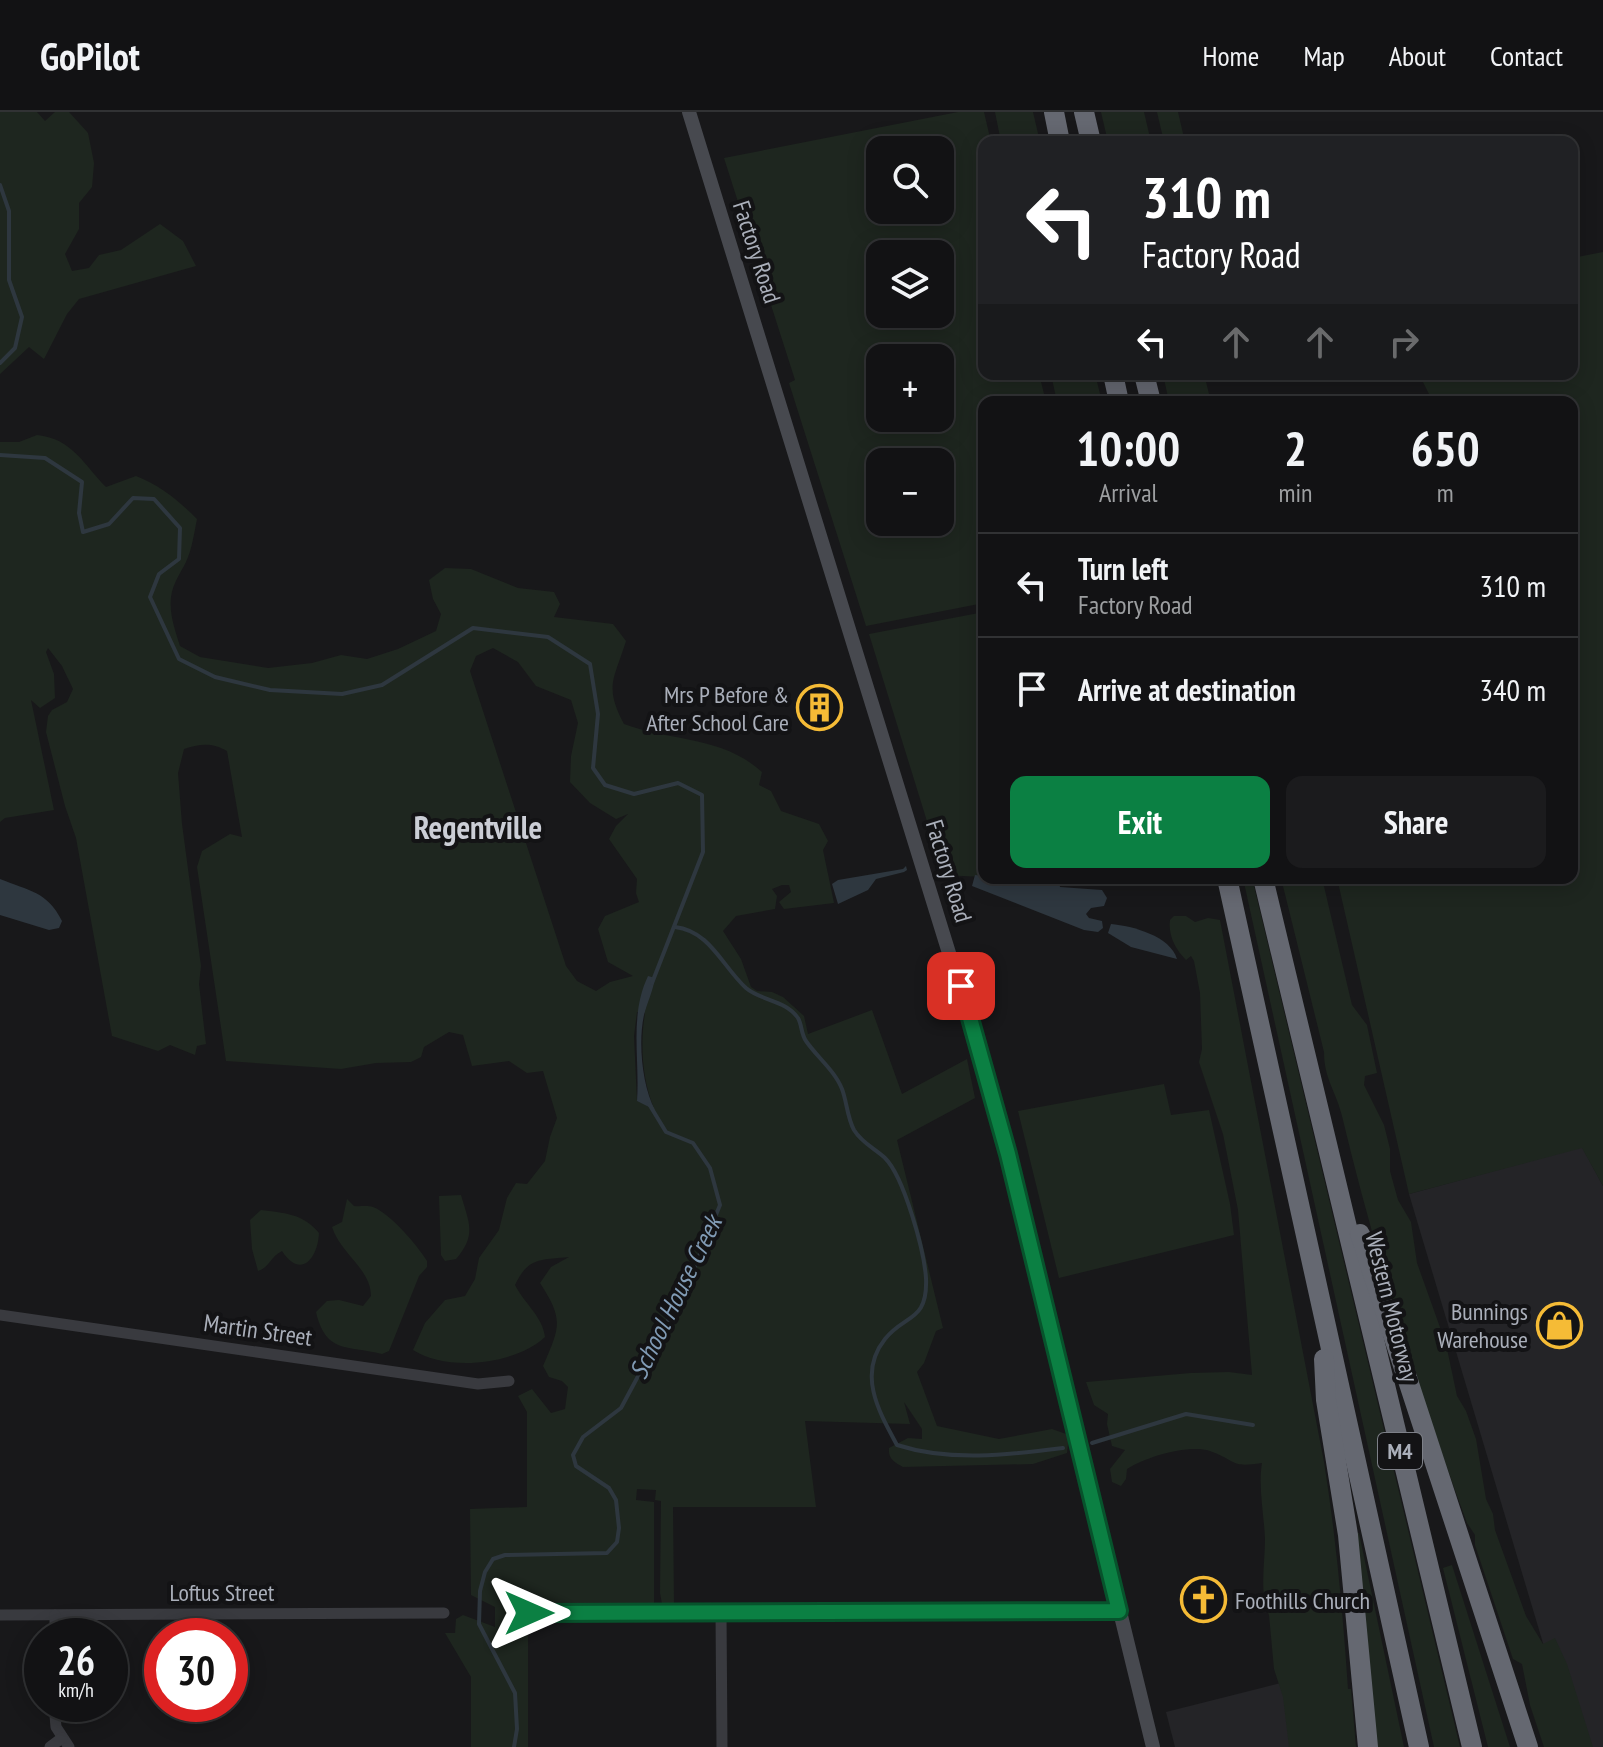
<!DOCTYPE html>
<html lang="en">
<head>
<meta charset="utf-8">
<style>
	:root { --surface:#121214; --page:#1b1b1d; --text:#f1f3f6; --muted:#9c9ea0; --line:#313234; --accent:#0b8043 }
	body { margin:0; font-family:"PT Sans Narrow",sans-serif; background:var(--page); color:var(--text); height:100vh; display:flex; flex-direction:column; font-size:30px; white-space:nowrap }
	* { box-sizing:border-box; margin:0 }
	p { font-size:26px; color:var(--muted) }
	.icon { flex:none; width:44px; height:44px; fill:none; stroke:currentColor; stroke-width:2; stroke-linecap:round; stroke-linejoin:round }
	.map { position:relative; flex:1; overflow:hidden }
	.drawer { position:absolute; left:978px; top:284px; width:600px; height:488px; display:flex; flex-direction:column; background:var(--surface); border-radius:16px; box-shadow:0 4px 20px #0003,0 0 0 2px var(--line) }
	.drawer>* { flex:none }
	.top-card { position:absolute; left:978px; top:24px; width:600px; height:244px; border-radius:16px; box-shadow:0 4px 20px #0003,0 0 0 2px var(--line); background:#202124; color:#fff; overflow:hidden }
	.fabs { position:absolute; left:866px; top:24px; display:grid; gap:16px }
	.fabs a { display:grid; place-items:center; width:88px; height:88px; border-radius:16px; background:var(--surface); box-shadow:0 4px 20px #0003,0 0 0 2px var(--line); font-size:40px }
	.speed { position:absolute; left:24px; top:1506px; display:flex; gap:16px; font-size:40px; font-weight:700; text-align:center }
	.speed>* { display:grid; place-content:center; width:104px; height:104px; border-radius:50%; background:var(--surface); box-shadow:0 4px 20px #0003,0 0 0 2px var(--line); line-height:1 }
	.speed small { font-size:20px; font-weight:400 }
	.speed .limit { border:12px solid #d22; background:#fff; color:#111 }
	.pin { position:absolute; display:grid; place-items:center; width:68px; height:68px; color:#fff; margin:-34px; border-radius:16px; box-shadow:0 4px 12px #0006 }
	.me { position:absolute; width:88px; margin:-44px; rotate:90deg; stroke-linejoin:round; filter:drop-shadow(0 0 6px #0008) }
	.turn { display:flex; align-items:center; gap:28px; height:168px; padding:0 32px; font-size:36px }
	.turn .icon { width:104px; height:104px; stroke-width:2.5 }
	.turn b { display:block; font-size:56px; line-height:68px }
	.lanes { display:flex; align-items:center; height:76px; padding:0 32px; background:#0003; justify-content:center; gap:40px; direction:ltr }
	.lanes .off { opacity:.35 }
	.eta { display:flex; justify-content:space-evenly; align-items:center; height:136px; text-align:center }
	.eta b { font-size:48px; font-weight:700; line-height:56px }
	.primary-button { display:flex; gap:16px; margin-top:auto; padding:16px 32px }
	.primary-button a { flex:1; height:92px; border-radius:16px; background:var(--accent); color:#fff; font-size:32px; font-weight:700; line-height:92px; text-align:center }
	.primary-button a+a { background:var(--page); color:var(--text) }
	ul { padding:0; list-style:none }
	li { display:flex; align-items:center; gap:24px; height:104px; padding:0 32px; border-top:2px solid var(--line) }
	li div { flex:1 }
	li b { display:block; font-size:30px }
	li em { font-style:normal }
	header { display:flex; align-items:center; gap:48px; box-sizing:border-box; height:112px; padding:0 40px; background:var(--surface); border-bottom:2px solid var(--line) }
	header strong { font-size:38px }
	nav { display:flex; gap:44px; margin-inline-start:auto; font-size:28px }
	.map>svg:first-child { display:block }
	.built { fill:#242427 }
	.green { fill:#1e261f; fill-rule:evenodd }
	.water { fill:#2e373f }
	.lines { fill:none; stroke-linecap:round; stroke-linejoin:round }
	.stream { stroke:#2e373f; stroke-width:4 }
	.street { stroke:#393a3f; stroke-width:11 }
	.secondary { stroke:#47494f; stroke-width:14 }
	.highway { stroke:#656871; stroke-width:20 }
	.route-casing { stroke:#07532c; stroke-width:20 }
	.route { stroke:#0b8043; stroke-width:14 }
	.labels { text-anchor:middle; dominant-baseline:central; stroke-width:8; stroke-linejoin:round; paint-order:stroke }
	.shield { fill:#131315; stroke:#7d8088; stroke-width:2 }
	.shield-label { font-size:22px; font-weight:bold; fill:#aaafba }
	.street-label { font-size:24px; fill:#aaafba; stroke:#131315 }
	.poi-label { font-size:24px; fill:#aaafba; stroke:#131315; text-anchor:end }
	.water-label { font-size:26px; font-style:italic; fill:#819bb5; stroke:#131315 }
	.district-label { font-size:32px; font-weight:bold; fill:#cbced6; stroke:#131315 }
</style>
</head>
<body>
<header>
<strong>GoPilot</strong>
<nav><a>Home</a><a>Map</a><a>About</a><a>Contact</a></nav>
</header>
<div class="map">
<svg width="1603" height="1635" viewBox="0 0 1603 1635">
	<rect width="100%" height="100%" fill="#18181a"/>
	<!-- built -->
	<g class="built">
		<path d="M1582 1035 1603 1074V1635H1574L1409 1082Z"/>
		<path d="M1289 1569 1297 1635H1175L1166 1600Z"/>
	</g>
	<!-- green -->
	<g class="green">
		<path d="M0 0H37L45 9 55 0H69L88 21 94 51 92 75 79 91V117L65 142 72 159 89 156 99 143 121 138 160 112 183 129 196 154 79 187 67 202 44 247 29 235 0 262Z"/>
		<path d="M958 0H984L991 30H984V262H1039L1046 290H984V491L866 514 789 271 795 268 724 46ZM880 38H940V98H880ZM880 142H940V202H880ZM940 246V306H880V246ZM940 350V410H880V350Z"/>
		<path d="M995 0H1033L1040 30H1001Z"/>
		<path d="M1101 0H1144L1151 30H1108Z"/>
		<path d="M1157 0H1178L1185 30H1164Z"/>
		<path d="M1603 140V1074L1582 1036 1409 1082 1337 766H1572V290H1433L1419 262H1572V146Z"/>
		<path d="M1051 262H1095L1102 290H1057Z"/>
		<path d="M1163 262H1204L1211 290H1169Z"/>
		<path d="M37 323C73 327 83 352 106 375L136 364C161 374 178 388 197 407 194 422 192 437 186 450 180 462 173 471 171 485 169 502 175 518 180 534L200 545 268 556 312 551 341 543 367 547 398 537 436 519 441 502 433 487 429 468 445 456 471 457 518 476 554 480 560 492 554 505 613 512 626 529C614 568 604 574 624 612 671 630 721 623 762 660L759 673 771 679 781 699 819 712 828 729 823 738 834 791 784 797 779 790 791 780 789 773H782L772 777 777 784 775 797 736 804 723 819 741 847 751 875 757 879 772 880 783 885 804 904 808 922 872 898 902 982 967 947 975 986 897 1028 943 1216 936 1219 924 1251 917 1260 937 1314 999 1327 1052 1317 1069 1323 1067 1341 1033 1352 903 1355C894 1350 888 1347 889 1336L908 1326 922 1327V1317L904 1290 910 1312 805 1309 816 1395H673L674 1491 662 1492 660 1481 661 1389 655 1388 656 1378 637 1377 636 1388 654 1390V1491L528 1492V1635H471V1565L445 1521H455L456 1507 463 1503 495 1515V1495L471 1483 470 1397 527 1395V1300L518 1284 532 1277 551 1301 565 1297 568 1275 562 1269 549 1265 543 1254C560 1215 564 1208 540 1171L551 1155 569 1145C541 1148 528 1145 515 1173 524 1191 543 1205 545 1225 515 1253 447 1260 413 1238L425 1211 445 1188 465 1184 475 1167 479 1146 499 1118 507 1086 516 1071 527 1072 545 1049 550 1025 557 1006 543 959 527 961 509 949 472 954 463 923 449 920 424 935 421 945 411 950 376 951 341 957 226 949 197 755 202 739 230 722 242 725 227 639C212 630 199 632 184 637L178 661 182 712 201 854 199 872 206 932 197 934 195 943 170 933 158 939 112 924 76 726 65 694 46 620 48 604 52 598 67 590 73 577 62 554 48 536 46 540 54 562 55 586 40 596 31 588 54 698 5 706 0 710V330H19ZM493 536 518 550 536 574 571 588 578 611 571 644 570 670 590 691 616 707 628 702 616 714 609 727 637 767 636 781 639 790 605 804 598 817 608 850 633 864 610 870 596 879 577 869 566 854 470 559 476 544ZM637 900 645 901C640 931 642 968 654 996L637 989 634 924Z"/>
		<path d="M984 500V765L941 763 935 753 936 749 939 748 869 522Z"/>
		<path d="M1243 766H1252L1460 1635H1434Z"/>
		<path d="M1281 766H1322L1352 893 1367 913 1377 961 1365 964 1364 973 1384 1013 1390 1037V1059L1398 1088 1411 1110 1417 1151 1446 1232 1457 1284 1466 1299 1476 1327 1486 1387 1493 1402 1495 1418 1526 1504 1543 1532 1555 1526 1567 1552 1593 1635H1544L1530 1593 1522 1552 1513 1547 1475 1433V1423L1467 1411C1418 1278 1375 1142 1342 1004 1336 979 1324 967 1324 940Z"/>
		<path d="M1174 804H1186L1195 810 1208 806 1220 808 1324 1350C1336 1425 1343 1501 1348 1577H1351L1356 1635H1289L1283 1585 1274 1557 1269 1503C1259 1480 1265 1452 1265 1427 1264 1402 1258 1375 1262 1351 1229 1356 1238 1349 1210 1339 1188 1332 1146 1345 1127 1357L1126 1367 1121 1374 1112 1370 1110 1357 1125 1338 1112 1334 1107 1312 1108 1302 1094 1293 1086 1270 1191 1261 1229 1260 1252 1263 1238 1098 1223 1022 1199 950 1202 937 1200 881 1194 849 1191 844 1186 848C1175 837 1168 823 1170 808Z"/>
		<path d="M1164 972 1171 1003 1209 998 1230 1092 1234 1123 1059 1166 1018 999Z"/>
		<path d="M461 1083C469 1111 477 1123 456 1147L445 1149 441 1143 439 1084Z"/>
		<path d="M347 1087 354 1094C360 1095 366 1093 373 1095 391 1102 417 1133 427 1149V1155L419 1164 389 1239 382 1242C349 1233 326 1243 316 1200L327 1189 339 1188 363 1194 371 1184C371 1157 340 1141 332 1115L342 1110Z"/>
		<path d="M261 1098C283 1101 303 1101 319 1121 318 1146 301 1168 282 1139 271 1144 269 1156 258 1159L252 1137 250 1108Z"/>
		<path d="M1354 1420 1359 1421 1404 1635H1373Z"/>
		<path d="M1452 1453 1510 1635H1488L1443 1456Z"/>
	</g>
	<!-- water -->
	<g class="water">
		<path d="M906 754 907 758 904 760 876 767 868 778 838 792 832 772 838 768 903 757Z"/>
		<path d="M975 763 984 764V766H1058L1060 775 1102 778 1107 786 1104 794 1091 796 1086 802 1089 806 1102 809 1103 816 1098 820 1084 818 972 774Z"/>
		<path d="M0 767C29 779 47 779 62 809L59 816 49 818 0 803Z"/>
		<path d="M1111 812C1133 814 1170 824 1177 847L1131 835 1108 821Z"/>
		<path d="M648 864 655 866C653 879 647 891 644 903 638 930 642 974 655 998L637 989C640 947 629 904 648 864Z"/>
	</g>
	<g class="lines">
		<!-- stream -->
		<g class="stream">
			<path d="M0 73 9 99V168L22 205 15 236 0 251"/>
			<path d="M0 343 45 346 82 370 79 401 83 420 109 412 133 386 154 387 180 416 179 447 159 462 150 485 179 547 215 565 270 578 342 582 382 573 473 516 548 525 590 552 598 602 593 656 605 673 634 682 678 671 702 683 703 740 652 871"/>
			<path d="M675 815C710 819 722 854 746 876 761 889 786 888 798 906 802 913 801 922 806 929 817 945 835 959 842 977 847 990 847 1005 854 1018 862 1031 874 1036 885 1046 904 1065 924 1138 926 1166 928 1210 905 1202 885 1227 857 1262 879 1300 897 1333 950 1350 1008 1343 1063 1336"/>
			<path d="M1092 1331 1186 1302 1253 1313"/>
			<path d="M514 1635 517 1617 515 1581 479 1512 480 1479 485 1460 493 1447 505 1443 607 1441 617 1430 619 1416 616 1388 609 1376 576 1354 573 1343 583 1325 621 1296 688 1171 720 1093 710 1056 693 1031 666 1020 649 992"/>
		</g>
		<!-- street -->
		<g class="street">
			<path d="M0 1203 478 1272 509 1269"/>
			<path d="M721 1500 722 1635"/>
			<path d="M529 1501 1119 1499"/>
			<path d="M0 1503 444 1501"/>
			<path d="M55 1524V1503"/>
			<path d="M54 1592 56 1615 69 1635"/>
			<path d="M50 1635 62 1626"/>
		</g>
		<!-- secondary -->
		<path class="secondary" d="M689 0 983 951 1042 1180 1153 1635"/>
		<!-- highway -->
		<g class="highway">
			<path d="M1054 0 1060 30"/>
			<path d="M1084 0 1091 30"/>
			<path d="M1113 262 1119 290"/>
			<path d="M1144 262 1151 290"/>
			<path d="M1227 766 1419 1635"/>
			<path d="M1263 766 1472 1635"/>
			<path d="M1360 1122 1528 1635"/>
			<path d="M1324 1247 1326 1288 1348 1423 1368 1635"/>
		</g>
	</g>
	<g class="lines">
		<defs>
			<path id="route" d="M529 1501 1119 1499 1008 1042 961 874"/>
		</defs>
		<!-- route casing -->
		<use href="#route" class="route-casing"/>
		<!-- route -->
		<use href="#route" class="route"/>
	</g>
	<!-- icons -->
	<defs>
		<symbol id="building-ring" viewBox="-11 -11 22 22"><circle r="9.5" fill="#131315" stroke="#f5bb36" stroke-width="1.5"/><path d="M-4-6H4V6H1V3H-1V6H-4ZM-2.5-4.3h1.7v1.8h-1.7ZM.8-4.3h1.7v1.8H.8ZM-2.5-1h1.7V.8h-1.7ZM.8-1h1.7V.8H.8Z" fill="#f5bb36"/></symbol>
		<symbol id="shop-ring" viewBox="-11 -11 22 22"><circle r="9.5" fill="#131315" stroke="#f5bb36" stroke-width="1.5"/><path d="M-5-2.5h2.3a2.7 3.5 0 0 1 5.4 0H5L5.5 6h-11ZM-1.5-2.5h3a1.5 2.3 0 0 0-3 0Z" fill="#f5bb36"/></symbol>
		<symbol id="church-ring" viewBox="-11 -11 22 22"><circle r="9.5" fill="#131315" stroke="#f5bb36" stroke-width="1.5"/><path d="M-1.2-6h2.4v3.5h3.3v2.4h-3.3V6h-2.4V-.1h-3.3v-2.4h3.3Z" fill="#f5bb36"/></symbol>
	</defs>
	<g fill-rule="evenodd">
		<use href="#building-ring" x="794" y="570" width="51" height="51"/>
		<use href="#shop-ring" x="1534" y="1188" width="51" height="51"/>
		<use href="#church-ring" x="1178" y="1462" width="51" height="51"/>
	</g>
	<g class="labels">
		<!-- shield labels -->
		<rect class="shield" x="1378" y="1321" width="44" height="36" rx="6"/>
		<g class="shield-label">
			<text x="1400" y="1339">M4</text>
		</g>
		<!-- street labels -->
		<g class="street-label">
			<text transform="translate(757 140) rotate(72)">Factory Road</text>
			<text transform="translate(949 759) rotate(73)">Factory Road</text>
			<text transform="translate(1392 1195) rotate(76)">Western Motorway</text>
			<text transform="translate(258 1218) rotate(8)">Martin Street</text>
			<text x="222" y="1480">Loftus Street</text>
		</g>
		<!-- poi labels -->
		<g class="poi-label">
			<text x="789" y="582">Mrs P Before &amp;<tspan x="789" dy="28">After School Care</tspan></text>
			<text x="1528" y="1199">Bunnings<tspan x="1528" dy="28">Warehouse</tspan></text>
			<text x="1235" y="1488" text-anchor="start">Foothills Church</text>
		</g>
		<!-- water labels -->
		<g class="water-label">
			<text transform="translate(675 1185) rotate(-64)">School House Creek</text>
		</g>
		<!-- district labels -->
		<g class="district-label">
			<text x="478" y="715">Regentville</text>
		</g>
	</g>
</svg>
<div class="fabs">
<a><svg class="icon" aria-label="search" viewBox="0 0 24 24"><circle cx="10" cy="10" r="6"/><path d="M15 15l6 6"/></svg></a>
<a><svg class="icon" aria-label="layers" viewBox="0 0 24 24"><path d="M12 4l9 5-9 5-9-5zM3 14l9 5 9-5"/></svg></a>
<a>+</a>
<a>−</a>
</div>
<div class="speed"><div>26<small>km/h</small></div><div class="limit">30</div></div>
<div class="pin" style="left:961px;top:874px;background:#d93025"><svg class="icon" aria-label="arrive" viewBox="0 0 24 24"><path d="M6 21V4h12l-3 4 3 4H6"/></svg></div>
<svg class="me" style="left:529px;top:1501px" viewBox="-20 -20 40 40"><path d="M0-17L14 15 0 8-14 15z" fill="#0b8043" stroke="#fff" stroke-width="4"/></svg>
<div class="top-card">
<div class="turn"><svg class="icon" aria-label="left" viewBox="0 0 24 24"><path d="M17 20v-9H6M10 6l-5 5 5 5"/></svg><div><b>310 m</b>Factory Road</div></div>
<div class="lanes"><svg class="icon" aria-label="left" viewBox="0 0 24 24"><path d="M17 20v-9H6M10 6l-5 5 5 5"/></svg><svg class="icon off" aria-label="ahead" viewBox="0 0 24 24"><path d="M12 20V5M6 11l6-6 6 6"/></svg><svg class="icon off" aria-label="ahead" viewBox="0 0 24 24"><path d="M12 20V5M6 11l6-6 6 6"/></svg><svg class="icon off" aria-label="right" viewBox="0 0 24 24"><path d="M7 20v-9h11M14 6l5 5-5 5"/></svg></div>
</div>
<section class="drawer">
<div class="eta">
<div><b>10:00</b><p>Arrival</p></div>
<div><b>2</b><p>min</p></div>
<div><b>650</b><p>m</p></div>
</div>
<ul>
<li><svg class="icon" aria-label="left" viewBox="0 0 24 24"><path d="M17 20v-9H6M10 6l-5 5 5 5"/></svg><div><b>Turn left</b><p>Factory Road</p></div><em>310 m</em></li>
<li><svg class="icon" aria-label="arrive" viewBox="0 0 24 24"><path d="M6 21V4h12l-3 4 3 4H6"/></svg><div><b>Arrive at destination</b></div><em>340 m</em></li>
</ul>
<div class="primary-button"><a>Exit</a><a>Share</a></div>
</section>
</div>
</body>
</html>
